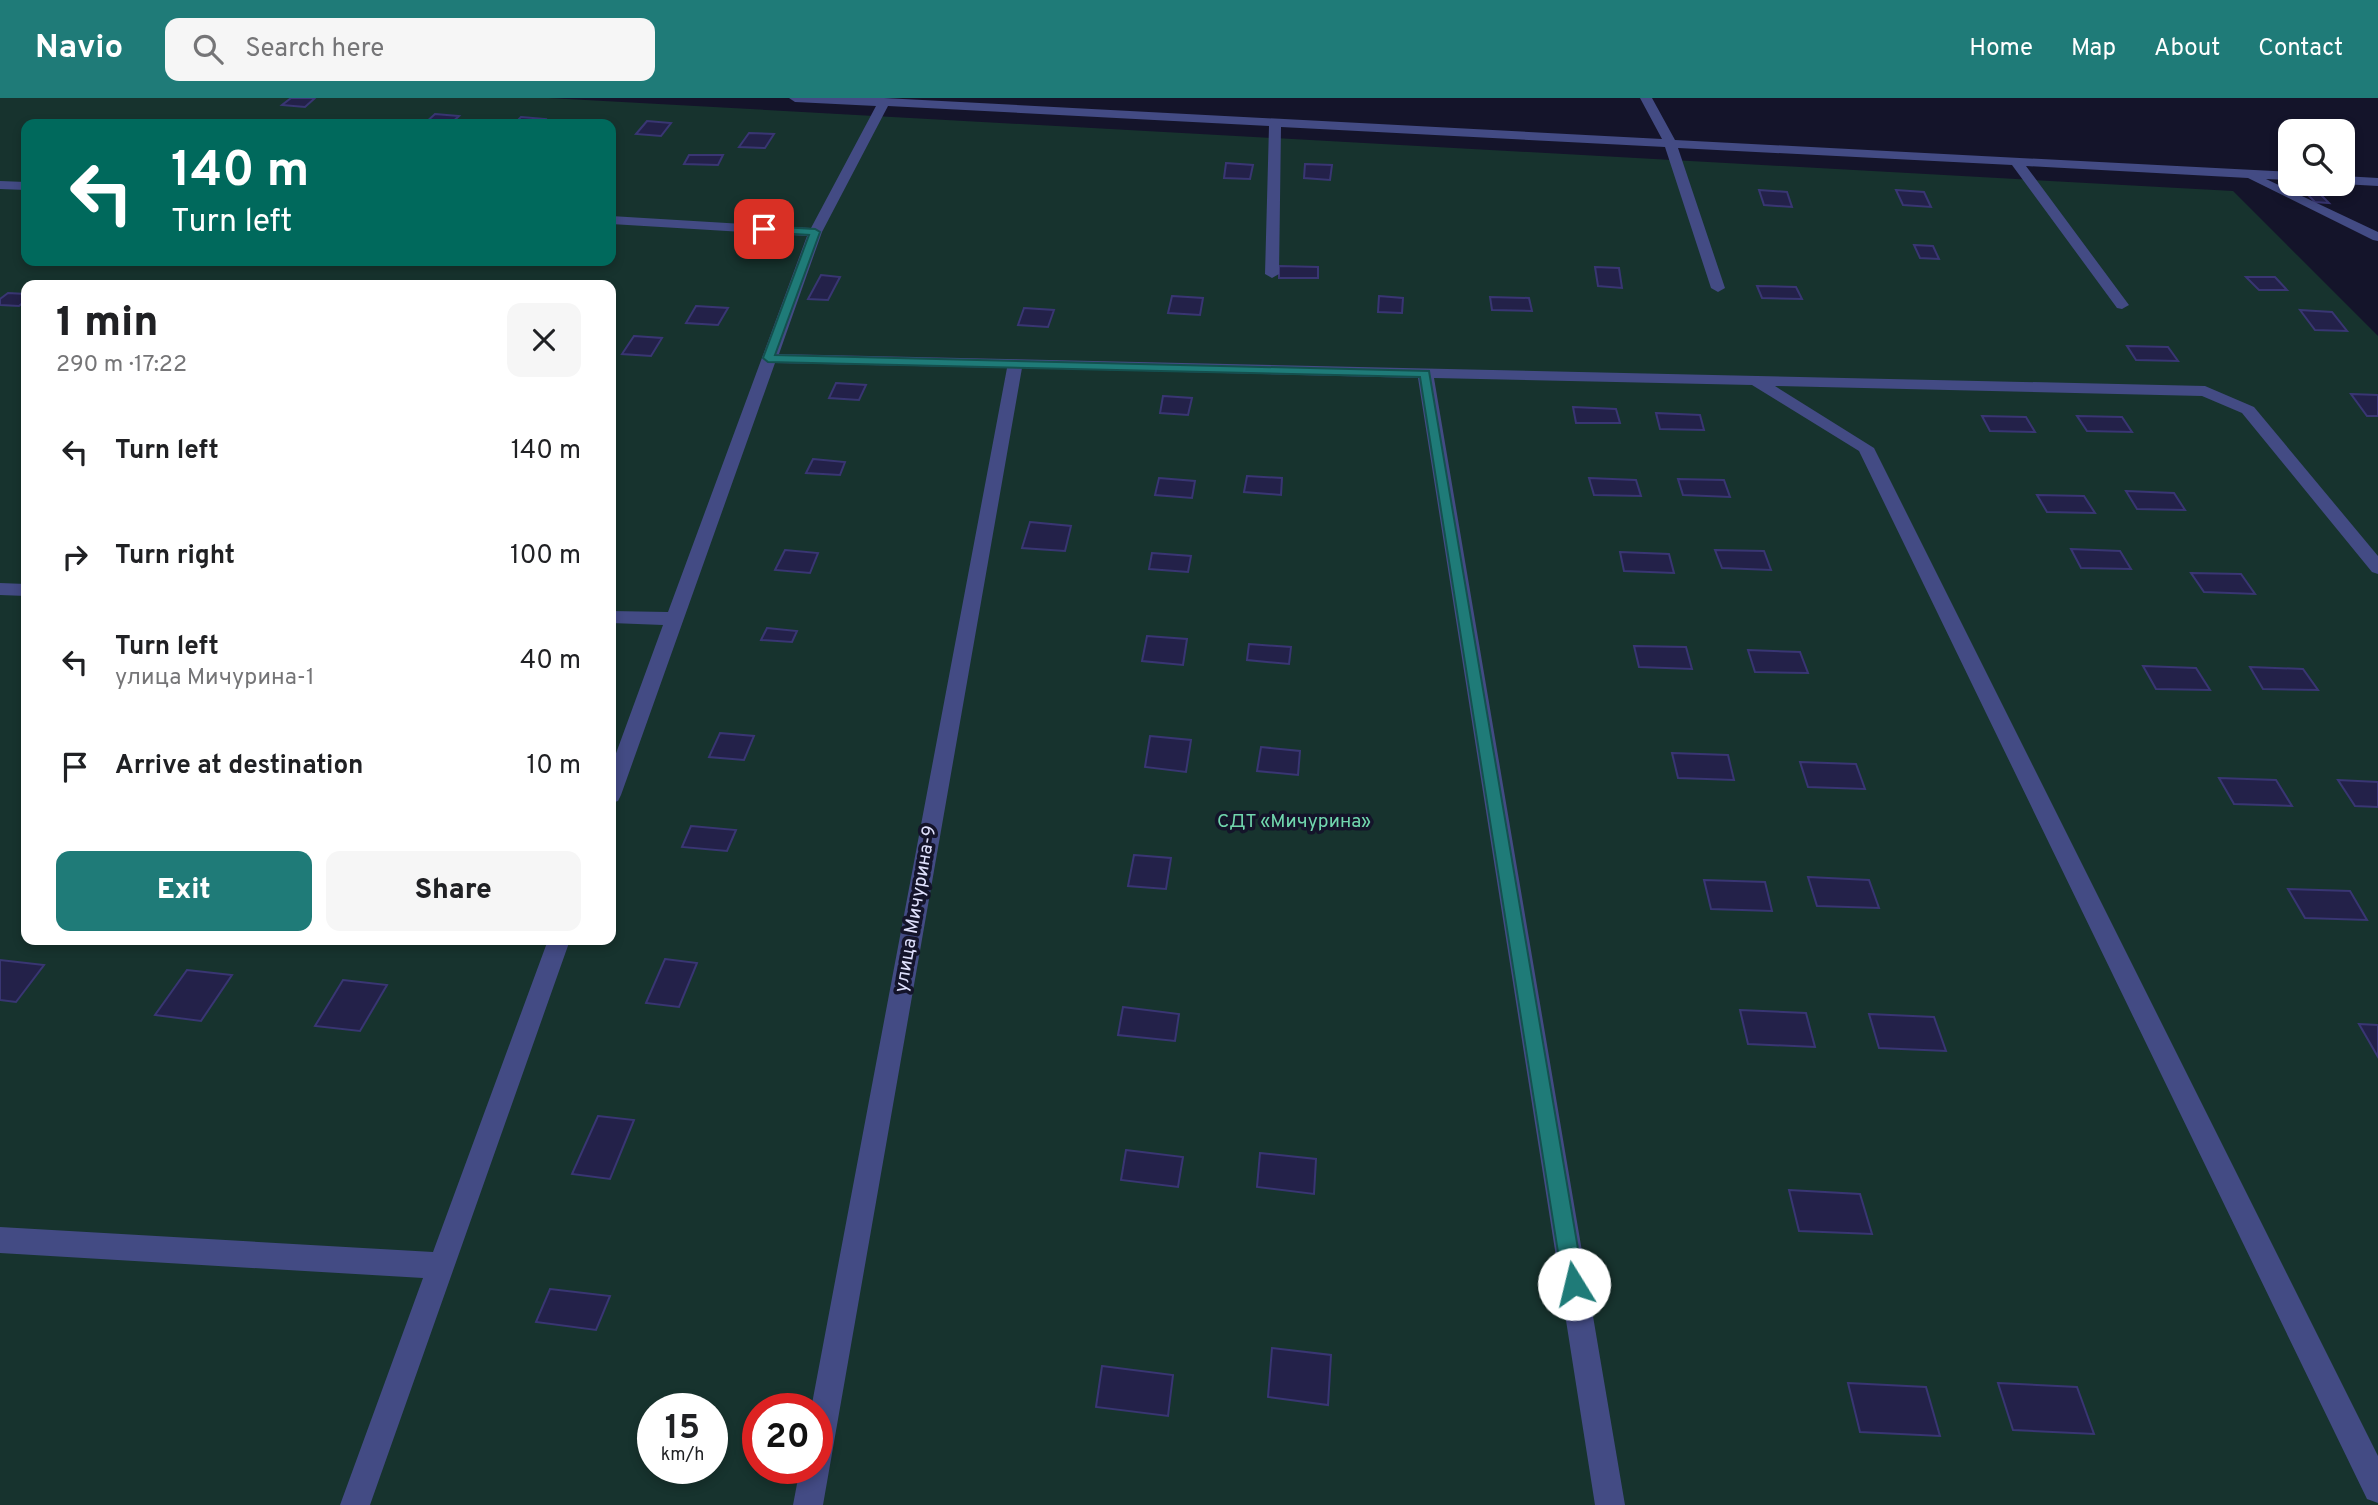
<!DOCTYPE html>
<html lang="en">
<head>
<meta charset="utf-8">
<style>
	:root { --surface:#fff; --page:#f6f6f6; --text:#202124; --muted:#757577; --accent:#1f7b78 }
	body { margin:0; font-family:Overpass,sans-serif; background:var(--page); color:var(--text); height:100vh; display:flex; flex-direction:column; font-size:26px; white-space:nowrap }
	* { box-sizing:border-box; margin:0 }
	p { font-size:23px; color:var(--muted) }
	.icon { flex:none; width:38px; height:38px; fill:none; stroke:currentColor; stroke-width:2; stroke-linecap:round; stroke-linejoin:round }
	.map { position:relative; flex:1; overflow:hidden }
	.drawer { position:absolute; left:21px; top:182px; width:595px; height:665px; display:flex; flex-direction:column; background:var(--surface); border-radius:14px; box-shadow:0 4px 10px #0003 }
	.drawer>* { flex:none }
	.guide { position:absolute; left:21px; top:21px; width:595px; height:147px; border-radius:14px; box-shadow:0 4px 10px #0003; background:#00695c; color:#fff; overflow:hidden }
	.buttons { position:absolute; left:2278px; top:21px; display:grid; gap:14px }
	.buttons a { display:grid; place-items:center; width:77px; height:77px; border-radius:14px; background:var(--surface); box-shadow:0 4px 10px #0003; font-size:35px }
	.speed { position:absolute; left:637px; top:1295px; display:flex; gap:14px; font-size:35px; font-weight:700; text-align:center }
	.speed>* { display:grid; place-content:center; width:91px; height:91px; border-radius:50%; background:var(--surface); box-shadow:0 4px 10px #0003; line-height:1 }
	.speed small { font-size:18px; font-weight:400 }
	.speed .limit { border:10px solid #d22; background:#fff; color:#111 }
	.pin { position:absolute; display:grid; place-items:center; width:60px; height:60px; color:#fff; margin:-30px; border-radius:14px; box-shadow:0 4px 10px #0006 }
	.me { position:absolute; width:77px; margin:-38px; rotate:351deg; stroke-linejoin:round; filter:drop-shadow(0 0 5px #0008) }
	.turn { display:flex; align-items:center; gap:24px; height:147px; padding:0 35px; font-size:32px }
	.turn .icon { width:91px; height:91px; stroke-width:2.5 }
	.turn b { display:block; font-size:49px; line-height:60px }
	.round { display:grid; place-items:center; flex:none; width:74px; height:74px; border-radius:14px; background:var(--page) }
	.head { display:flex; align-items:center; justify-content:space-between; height:119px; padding:0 35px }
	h1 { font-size:42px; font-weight:800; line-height:52px }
	.button { display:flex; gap:14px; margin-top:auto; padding:14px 35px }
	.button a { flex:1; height:80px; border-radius:14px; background:var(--accent); color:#fff; font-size:28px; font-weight:800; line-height:80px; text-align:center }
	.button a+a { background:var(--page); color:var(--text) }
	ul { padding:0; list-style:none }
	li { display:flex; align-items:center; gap:21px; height:105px; padding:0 35px }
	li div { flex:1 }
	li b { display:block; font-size:26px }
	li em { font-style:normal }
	header { display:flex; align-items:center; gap:42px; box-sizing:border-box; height:98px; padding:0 35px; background:var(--accent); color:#fff }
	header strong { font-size:33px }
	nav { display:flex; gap:38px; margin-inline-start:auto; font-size:24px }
	.search { width:490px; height:63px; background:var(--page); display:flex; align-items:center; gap:18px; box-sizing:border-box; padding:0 24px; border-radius:14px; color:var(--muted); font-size:26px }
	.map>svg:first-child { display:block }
	.green { fill:#17332e; fill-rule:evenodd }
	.building { fill:#232149; stroke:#393673; stroke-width:2 }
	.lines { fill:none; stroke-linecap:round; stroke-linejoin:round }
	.minor { fill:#434b84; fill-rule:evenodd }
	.route { fill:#1f7b78; stroke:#14504e; stroke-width:2 }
	.labels { text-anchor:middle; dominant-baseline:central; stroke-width:7; stroke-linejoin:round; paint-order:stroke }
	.park-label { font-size:19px; fill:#71d7ae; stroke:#14142a }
	.street-label { font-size:19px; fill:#dfe0fc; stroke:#14142a }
</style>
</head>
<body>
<header>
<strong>Navio</strong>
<div class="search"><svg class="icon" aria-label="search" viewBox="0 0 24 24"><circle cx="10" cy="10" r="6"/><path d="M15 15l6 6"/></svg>Search here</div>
<nav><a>Home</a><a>Map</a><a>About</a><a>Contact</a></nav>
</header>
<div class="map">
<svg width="2378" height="1407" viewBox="0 0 2378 1407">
	<rect width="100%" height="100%" fill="#14142a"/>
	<!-- green -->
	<path class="green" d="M0 0H549L2233 93 2378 238V1407H0ZM26 26H611V163H26ZM26 187H611V842H26ZM653 1311H712V1370H653ZM758 1311H817V1370H758Z"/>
	<!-- building -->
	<g class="building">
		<path d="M291 0H315L305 9 282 7Z"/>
		<path d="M435 16 459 18 450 26H424Z"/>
		<path d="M521 19 545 21 539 26H514Z"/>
		<path d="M647 23 671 25 661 38 636 36Z"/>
		<path d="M749 35 774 36 765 50 739 49Z"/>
		<path d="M689 57H723L718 67 684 66Z"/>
		<path d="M1226 65 1253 67 1250 81 1224 80Z"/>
		<path d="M1305 66 1332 67 1330 82 1304 80Z"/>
		<path d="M2302 91 2316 92 2329 105 2315 104Z"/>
		<path d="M1759 92 1787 94 1792 109 1764 107Z"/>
		<path d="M1896 92 1924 94 1931 109 1903 107Z"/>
		<path d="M1914 147 1933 148 1939 161 1920 160Z"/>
		<path d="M1279 168 1318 169V180H1279Z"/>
		<path d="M1595 169 1619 170 1622 190 1598 188Z"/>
		<path d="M821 177 840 179 828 202 808 201Z"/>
		<path d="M2246 179H2275L2287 192H2259Z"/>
		<path d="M1757 188 1796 189 1802 201 1762 200Z"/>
		<path d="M8 195 26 196V202L19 208 0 207V201Z"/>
		<path d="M1172 198 1203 200 1200 217 1168 215Z"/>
		<path d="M1379 198 1403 200 1402 215 1378 214Z"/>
		<path d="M1490 199 1529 200 1532 213 1492 212Z"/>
		<path d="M696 208 728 210 718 227 686 225Z"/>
		<path d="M1024 210 1054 212 1048 229 1018 227Z"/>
		<path d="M2300 212 2332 214 2347 233 2315 232Z"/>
		<path d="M634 238 662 240 651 258 622 256Z"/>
		<path d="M2127 248 2168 249 2178 263 2136 262Z"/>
		<path d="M836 285 866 287 859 302 829 300Z"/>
		<path d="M2351 296 2378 297V318H2367Z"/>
		<path d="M1163 298 1192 300 1188 317 1160 315Z"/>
		<path d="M1573 309 1616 311 1620 325H1576Z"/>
		<path d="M1656 315 1700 317 1704 332 1660 331Z"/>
		<path d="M1982 318 2026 319 2035 334 1990 333Z"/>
		<path d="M2077 318 2122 319 2132 334 2087 333Z"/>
		<path d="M813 361 845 364 840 377 806 375Z"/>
		<path d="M1247 378 1282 380 1281 397 1244 394Z"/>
		<path d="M1159 380 1195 383 1192 400 1155 397Z"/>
		<path d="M1589 380 1636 382 1641 398 1594 397Z"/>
		<path d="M1678 381 1724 382 1730 399 1683 397Z"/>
		<path d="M2126 393 2174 395 2185 412 2137 411Z"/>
		<path d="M2037 397 2084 398 2095 415 2047 414Z"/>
		<path d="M1030 424 1071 428 1065 453 1022 450Z"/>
		<path d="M2071 451 2120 453 2131 471 2081 470Z"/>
		<path d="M785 452 818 455 810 475 775 472Z"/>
		<path d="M1715 452 1764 453 1771 472 1722 470Z"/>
		<path d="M1620 454 1669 456 1674 475 1624 473Z"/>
		<path d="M1152 455 1191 458 1188 474 1149 471Z"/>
		<path d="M2191 475 2241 476 2255 496 2204 494Z"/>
		<path d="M767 530 797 533 792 544 761 542Z"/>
		<path d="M1147 538 1187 541 1183 567 1142 563Z"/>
		<path d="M1249 546 1291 549 1289 566 1247 562Z"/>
		<path d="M1634 548 1686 549 1692 571 1639 569Z"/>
		<path d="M1748 552 1800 554 1808 575 1755 574Z"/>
		<path d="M2143 568 2196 570 2210 592 2156 591Z"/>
		<path d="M2250 569 2303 571 2318 592 2263 591Z"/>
		<path d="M720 635 754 638 744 662 709 659Z"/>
		<path d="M1150 638 1191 642 1186 674 1145 669Z"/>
		<path d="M1261 649 1300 653 1298 677 1257 673Z"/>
		<path d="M1672 655 1728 657 1734 682 1678 680Z"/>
		<path d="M1800 664 1856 666 1865 691 1808 689Z"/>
		<path d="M2219 680 2276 682 2292 708 2234 706Z"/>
		<path d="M2338 682 2378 684V709L2355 708Z"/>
		<path d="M691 728 736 732 727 753 682 749Z"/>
		<path d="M1134 757 1171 760 1166 791 1128 788Z"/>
		<path d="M1808 779 1869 782 1879 810 1817 808Z"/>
		<path d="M1704 782 1765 784 1772 813 1711 811Z"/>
		<path d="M2288 791 2350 793 2367 822 2305 820Z"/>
		<path d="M665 861 697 865 679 909 646 905Z"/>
		<path d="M0 862 44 867 16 904 0 902Z"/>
		<path d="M187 872 232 877 201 923 155 917Z"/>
		<path d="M343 882 387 887 360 933 315 928Z"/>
		<path d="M1123 909 1179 916 1175 943 1118 937Z"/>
		<path d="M1740 912 1806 915 1815 949 1748 946Z"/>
		<path d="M1869 916 1934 919 1946 953 1879 950Z"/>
		<path d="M2359 926 2378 927V959Z"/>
		<path d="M598 1018 634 1022 610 1081 572 1076Z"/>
		<path d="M1126 1052 1183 1059 1178 1089 1121 1082Z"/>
		<path d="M1260 1055 1316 1061 1314 1096 1257 1089Z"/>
		<path d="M1789 1092 1860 1096 1872 1136 1799 1133Z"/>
		<path d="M550 1191 610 1198 596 1232 536 1224Z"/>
		<path d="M1272 1250 1331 1257 1328 1307 1268 1299Z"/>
		<path d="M1102 1268 1173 1277 1168 1318 1096 1309Z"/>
		<path d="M1848 1285 1926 1289 1940 1338 1860 1334Z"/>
		<path d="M1998 1285 2077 1289 2094 1336 2013 1332Z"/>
	</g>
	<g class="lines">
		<!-- minor -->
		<g class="minor">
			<path d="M789 0H884L1662 41 1640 0H1652L1675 42 2291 74V82L2266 81 2378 134V143L2373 142 2248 80 2026 68 2129 207 2122 211 2117 210 2012 67 1678 50 1725 190 1718 194 1711 190 1665 49 1281 29 1279 176 1272 180 1265 176 1269 28 888 8 822 134 779 256 2205 288 2254 309 2378 458V476L2372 474 2242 315 2202 298 1775 288 1874 350 2378 1358V1405L2367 1401 1859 353 1752 287 1434 280 1625 1407H1595L1418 280 1022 270 823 1407H793L800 1370H817V1311H811L1007 270 775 265 621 697 618 703 611 705V669L663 527 611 525V513L668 514 807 138 611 126V118L811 130 876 8 795 4Z"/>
			<path d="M2343 78 2378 80V88L2342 86Z"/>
			<path d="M0 83 26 84V92L0 91Z"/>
			<path d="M0 485 26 486V498L0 497Z"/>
			<path d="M548 842H570L370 1407H340L423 1180 0 1155V1129L433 1154Z"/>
		</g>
	</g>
	<!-- route -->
	<path class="route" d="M764 128 815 131 820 134 775 257 1429 273 1584 1186 1581 1193 1574 1196 1566 1193 1563 1186 1420 279 768 264 763 260 809 137 760 134 759 131Z"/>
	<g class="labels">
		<!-- park labels -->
		<g class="park-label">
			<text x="1294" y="724">СДТ «Мичурина»</text>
		</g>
		<!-- street labels -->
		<g class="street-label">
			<text transform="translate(916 811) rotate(-80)">улица Мичурина-9</text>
		</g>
	</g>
</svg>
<div class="buttons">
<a><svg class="icon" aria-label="search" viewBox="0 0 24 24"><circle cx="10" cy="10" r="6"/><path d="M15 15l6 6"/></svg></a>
</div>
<div class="speed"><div>15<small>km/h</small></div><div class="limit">20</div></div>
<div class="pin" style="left:764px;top:131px;background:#d93025"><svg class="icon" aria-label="arrive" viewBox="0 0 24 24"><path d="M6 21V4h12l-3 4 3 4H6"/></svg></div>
<svg class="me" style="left:1574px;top:1186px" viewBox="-20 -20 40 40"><circle r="19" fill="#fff"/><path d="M0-13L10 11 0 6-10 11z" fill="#1f7b78"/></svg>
<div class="guide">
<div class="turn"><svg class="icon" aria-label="left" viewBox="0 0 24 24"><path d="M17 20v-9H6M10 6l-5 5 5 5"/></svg><div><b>140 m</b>Turn left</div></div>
</div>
<section class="drawer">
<div class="head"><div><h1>1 min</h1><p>290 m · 17:22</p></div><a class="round"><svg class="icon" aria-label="close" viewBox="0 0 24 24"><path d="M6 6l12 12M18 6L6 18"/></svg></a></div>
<ul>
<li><svg class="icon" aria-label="left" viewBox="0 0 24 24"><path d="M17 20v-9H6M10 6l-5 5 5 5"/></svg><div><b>Turn left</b></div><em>140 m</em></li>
<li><svg class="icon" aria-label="right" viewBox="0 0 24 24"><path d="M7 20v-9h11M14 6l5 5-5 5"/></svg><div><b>Turn right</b></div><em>100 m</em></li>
<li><svg class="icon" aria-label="left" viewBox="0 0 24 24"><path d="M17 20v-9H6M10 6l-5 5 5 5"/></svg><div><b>Turn left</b><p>улица Мичурина-1</p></div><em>40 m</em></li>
<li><svg class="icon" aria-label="arrive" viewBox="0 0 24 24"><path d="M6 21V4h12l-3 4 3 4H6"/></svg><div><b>Arrive at destination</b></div><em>10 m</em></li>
</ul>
<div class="button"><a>Exit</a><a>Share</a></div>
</section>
</div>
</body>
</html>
